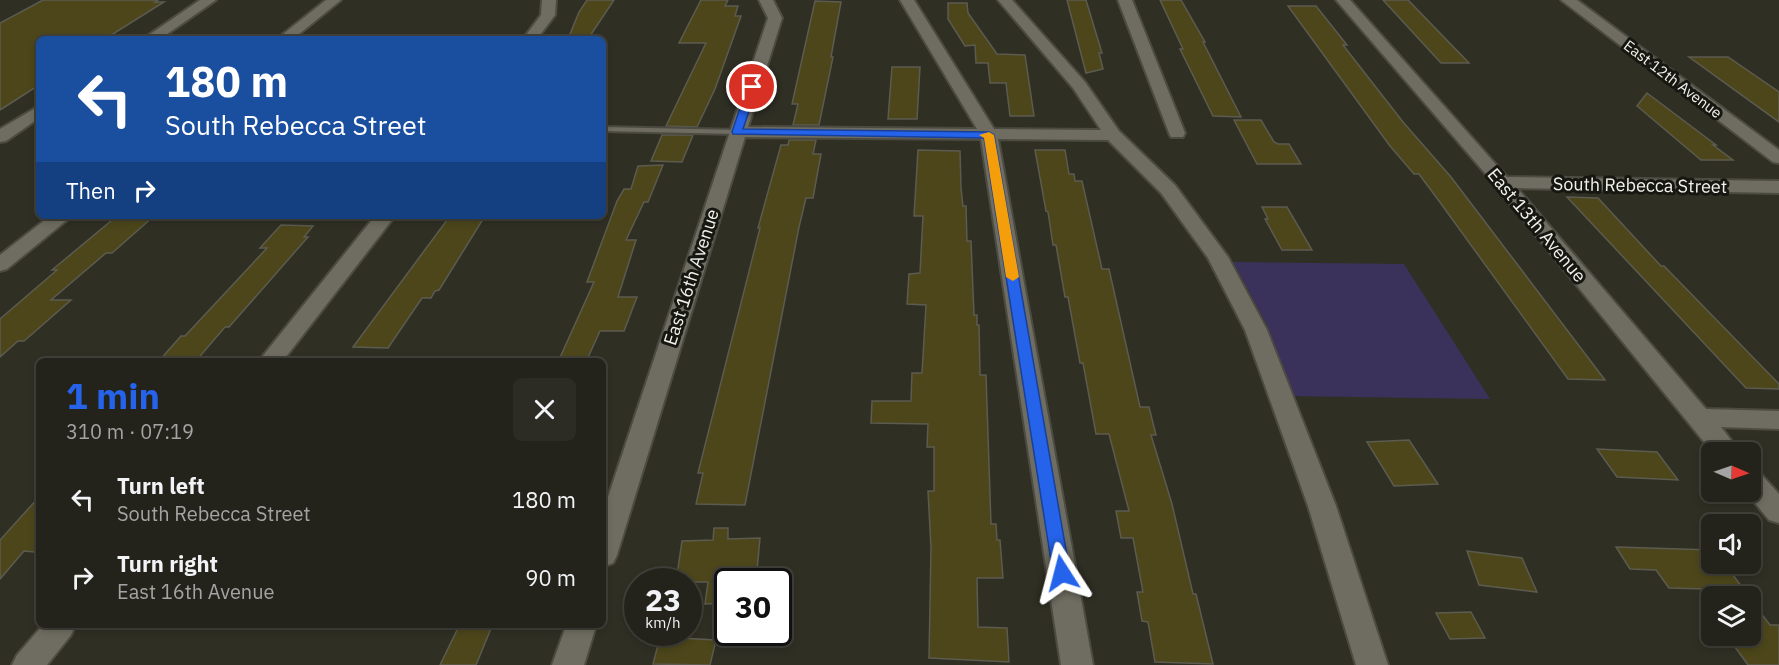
<!DOCTYPE html>
<html lang="en">
<head>
<meta charset="utf-8">
<style>
	:root { --surface:#24231b; --page:#2c2b24; --text:#f1f3f6; --muted:#a3a4a3; --line:#41403a; --accent:#2563eb }
	body { margin:0; font-family:"IBM Plex Sans",sans-serif; background:var(--page); color:var(--text); height:100vh; display:flex; flex-direction:column; font-size:22px; white-space:nowrap }
	* { box-sizing:border-box; margin:0 }
	p { font-size:20px; color:var(--muted) }
	.icon { flex:none; width:33px; height:33px; fill:none; stroke:currentColor; stroke-width:2; stroke-linecap:round; stroke-linejoin:round }
	.map { position:relative; flex:1; overflow:hidden }
	.details { position:absolute; left:36px; top:358px; width:570px; height:270px; display:flex; flex-direction:column; background:var(--surface); border-radius:9px; box-shadow:0 3px 9px #0003,0 0 0 2px var(--line) }
	.details>* { flex:none }
	.top-card { position:absolute; left:36px; top:36px; width:570px; height:183px; border-radius:9px; box-shadow:0 3px 9px #0003,0 0 0 2px var(--line); background:#1a4fa0; color:#fff; overflow:hidden }
	.needle { width:39px; rotate:92deg }
	.tools { position:absolute; left:1701px; top:442px; display:grid; gap:12px }
	.tools a { display:grid; place-items:center; width:60px; height:60px; border-radius:9px; background:var(--surface); box-shadow:0 3px 9px #0003,0 0 0 2px var(--line); font-size:30px }
	.speed { position:absolute; left:624px; top:568px; display:flex; gap:12px; font-size:30px; font-weight:700; text-align:center }
	.speed>* { display:grid; place-content:center; width:78px; height:78px; border-radius:50%; background:var(--surface); box-shadow:0 3px 9px #0003,0 0 0 2px var(--line); line-height:1 }
	.speed small { font-size:15px; font-weight:400 }
	.speed .limit { border:3px solid #111; border-radius:9px; background:#fff; color:#111 }
	.pin { position:absolute; display:grid; place-items:center; width:51px; height:51px; color:#fff; margin:-26px; border:3px solid #fff; border-radius:50%; box-shadow:0 2px 6px #0007 }
	.me { position:absolute; width:66px; margin:-33px; rotate:351deg; stroke-linejoin:round; filter:drop-shadow(0 0 4px #0008) }
	.turn { display:flex; align-items:center; gap:21px; height:126px; padding:0 30px; font-size:27px }
	.turn .icon { width:78px; height:78px; stroke-width:2.5 }
	.turn b { display:block; font-size:42px; line-height:51px }
	.then { display:flex; align-items:center; height:57px; padding:0 30px; background:#0003; gap:12px; font-size:22px }
	.round { display:grid; place-items:center; flex:none; width:63px; height:63px; border-radius:9px; background:var(--page) }
	.head { display:flex; align-items:center; justify-content:space-between; height:102px; padding:0 30px }
	h1 { font-size:36px; font-weight:700; line-height:45px; color:var(--accent) }
	ul { padding:0; list-style:none }
	li { display:flex; align-items:center; gap:18px; height:78px; padding:0 30px }
	li div { flex:1 }
	li b { display:block; font-size:22px }
	li em { font-style:normal }
	.map>svg:first-child { display:block }
	.green { fill:#3b325b }
	.building { fill:#4c461a; stroke:#5c5b50; stroke-width:1.5 }
	.lines { fill:none; stroke-linecap:round; stroke-linejoin:round }
	.service-casing { stroke:#4c4b42; stroke-width:4 }
	.minor-casing { stroke:#4c4b42; stroke-width:4 }
	.service { fill:#6f6d61; fill-rule:evenodd }
	.minor { fill:#6f6d61; fill-rule:evenodd }
	.route { fill:#2563eb; stroke:#184099; stroke-width:1.5 }
	.slow { fill:#f59e0b }
	.labels { text-anchor:middle; dominant-baseline:central; stroke-width:6; stroke-linejoin:round; paint-order:stroke }
	.far-street-label { font-size:15px; fill:#f2f1eb; stroke:#171712 }
	.street-label { font-size:18px; fill:#f2f1eb; stroke:#171712 }
</style>
</head>
<body>
<div class="map">
<svg width="1779" height="665" viewBox="0 0 1779 665">
	<rect width="100%" height="100%" fill="#302f24"/>
	<!-- green -->
	<path class="green" d="M1233 262 1404 264 1490 399 1289 396 1267 325Z"/>
	<!-- building -->
	<g class="building">
		<path d="M43 0H158L155 2H164L105 39H39V85L0 110V23Z"/>
		<path d="M587 0H614L588 39H568L579 12Z"/>
		<path d="M701 0H728L725 6H738L735 16H741L715 89 697 127 666 126 706 43H679Z"/>
		<path d="M1067 0H1086L1102 53H1099L1103 69 1086 73Z"/>
		<path d="M1160 0H1181L1205 42H1203L1241 117 1213 116 1180 49H1183Z"/>
		<path d="M1383 0H1408L1469 63H1441Z"/>
		<path d="M815 1 841 2 831 57H833L819 125H793L798 104H792Z"/>
		<path d="M948 3H967L968 13 997 54 1025 55 1034 116H1010L1006 83H990L988 63H976L975 45 965 46 948 19Z"/>
		<path d="M1288 6H1316L1347 45H1343L1403 122 1451 177 1605 380 1568 379 1439 201 1419 174H1414L1390 146Z"/>
		<path d="M1689 57H1728L1779 92V122Z"/>
		<path d="M892 67H920L917 119H888Z"/>
		<path d="M1647 93 1716 145H1713L1733 160H1701L1637 106Z"/>
		<path d="M1234 120H1261L1274 142 1278 144H1289L1301 164H1257Z"/>
		<path d="M662 135H693L682 162 651 161Z"/>
		<path d="M789 140H816L813 154H821L813 198H806L799 227 745 505 696 504 703 473H698L760 228H758L781 145H788Z"/>
		<path d="M918 150 960 151 961 188 963 206H966L967 241H971L974 315H977V325H979L980 375H986L991 524H996L997 540H1000L1003 578H977L978 627 1007 628 1009 662 929 658 931 548 928 491H934V447H927L928 424 871 423 872 401H911L912 373H922L926 305 907 304 909 274 920 273 923 216H914Z"/>
		<path d="M1035 150H1065L1069 174H1074L1075 181H1082L1102 269H1109L1140 407H1149L1156 435H1151L1172 504 1193 594H1196L1213 664 1155 662 1148 622 1142 621 1137 592H1143L1133 538H1121L1116 511H1129L1109 434H1096L1083 363H1080L1068 297H1065L1056 245H1053L1048 212 1046 211Z"/>
		<path d="M663 165 648 202H644L626 240H636L618 297H637L624 331H600L586 362H558L594 282H587L617 201 624 189H631L638 166Z"/>
		<path d="M1567 197 1598 198 1661 266H1664L1779 384V389L1746 388Z"/>
		<path d="M1262 207H1287L1312 250H1282L1265 219H1268Z"/>
		<path d="M117 216H154L112 253H106L51 300H71L24 341H18L0 357V319L57 270H52Z"/>
		<path d="M450 216H485L439 290 435 291 431 298H422L388 348 353 347Z"/>
		<path d="M281 225 313 226 304 237H308L229 327H225L195 362H158L181 336H185L267 248H260Z"/>
		<path d="M1409 440 1438 484 1394 486 1367 442Z"/>
		<path d="M1597 449 1657 452 1678 480 1617 477Z"/>
		<path d="M39 497V546L34 552 24 551 0 579V540Z"/>
		<path d="M714 528H728V539L760 538 756 582H728V603L705 604 708 582H676L682 541 713 540Z"/>
		<path d="M1616 547 1712 550V564H1725L1744 590 1669 588 1656 570 1630 569Z"/>
		<path d="M1467 551 1522 558 1537 592 1479 585Z"/>
		<path d="M1750 599 1770 625H1779V665H1748L1727 636H1750Z"/>
		<path d="M1471 612 1485 638 1450 639 1436 613Z"/>
		<path d="M459 626H492L476 665H440Z"/>
		<path d="M660 637 716 640 710 665 653 664Z"/>
	</g>
	<g class="lines">
		<defs>
			<path id="service" d="M603 127 737 130 741 132 737 134 603 131Z"/>
			<g id="minor">
				<path d="M200 0H216L160 39H143Z"/>
				<path d="M326 0H341L293 39H277Z"/>
				<path d="M542 0H556L555 15 537 39H523L541 15Z"/>
				<path d="M759 0H773L782 18 748 127 977 129 900 0H914L994 129 1101 130 1073 88 998 0H1012L1085 82 1119 131 1175 185 1228 257 1267 330 1336 506 1388 665H1356L1308 506 1245 330 1208 258 1161 193 1108 140 998 139 1093 665H1061L981 139 745 137 617 555 613 563 603 567V512L768 18Z"/>
				<path d="M1118 0H1132L1185 133 1183 137H1171L1169 133Z"/>
				<path d="M1336 0H1350L1507 177 1779 181V193L1517 188 1706 409 1779 411V429L1721 427 1741 453H1713L1496 186Z"/>
				<path d="M1561 0H1577L1779 150V163L1773 162Z"/>
				<path d="M39 106V118L6 141 0 142V129Z"/>
				<path d="M50 216H72L7 269 0 271V255Z"/>
				<path d="M375 216H395L282 362H258Z"/>
				<path d="M1750 469 1759 472 1779 494V523L1769 520 1746 492H1750Z"/>
				<path d="M42 626H75L71 635 47 665H12L17 655Z"/>
				<path d="M566 626H596L584 665H552Z"/>
			</g>
		</defs>
		<!-- service casing -->
		<use href="#service" class="service-casing"/>
		<!-- minor casing -->
		<use href="#minor" class="minor-casing"/>
		<!-- service -->
		<use href="#service" class="service"/>
		<!-- minor -->
		<use href="#minor" class="minor"/>
	</g>
	<!-- route -->
	<path class="route" d="M752 84 757 87 743 129 989 132 994 135 1070 573 1068 578 1062 580 1055 578 1053 573 984 138 733 134 732 132 747 87Z"/>
	<!-- slow -->
	<path class="slow" d="M989 132 994 135 1019 277 1013 281 1006 277 984 138 979 135Z"/>
	<g class="labels">
		<!-- far-street labels -->
		<g class="far-street-label">
			<text transform="translate(1673 79) rotate(37)">East 12th Avenue</text>
		</g>
		<!-- street labels -->
		<g class="street-label">
			<text transform="translate(1640 185) rotate(1)">South Rebecca Street</text>
			<text transform="translate(1537 225) rotate(50)">East 13th Avenue</text>
			<text transform="translate(691 277) rotate(-72)">East 16th Avenue</text>
		</g>
	</g>
</svg>
<div class="tools">
<a><svg class="needle" viewBox="-14 -14 28 28"><path d="M0-13l5 13h-10z" fill="#e53935"/><path d="M0 13l5-13h-10z" fill="#a3a4a3"/></svg></a>
<a><svg class="icon" aria-label="sound" viewBox="0 0 24 24"><path d="M4 9h4l5-4v14l-5-4H4zM17 9q2 3 0 6"/></svg></a>
<a><svg class="icon" aria-label="layers" viewBox="0 0 24 24"><path d="M12 4l9 5-9 5-9-5zM3 14l9 5 9-5"/></svg></a>
</div>
<div class="speed"><div>23<small>km/h</small></div><div class="limit">30</div></div>
<div class="pin" style="left:752px;top:87px;background:#d93025"><svg class="icon" aria-label="arrive" viewBox="0 0 24 24"><path d="M6 21V4h12l-3 4 3 4H6"/></svg></div>
<svg class="me" style="left:1062px;top:573px" viewBox="-20 -20 40 40"><path d="M0-17L14 15 0 8-14 15z" fill="#2563eb" stroke="#fff" stroke-width="4"/></svg>
<div class="top-card">
<div class="turn"><svg class="icon" aria-label="left" viewBox="0 0 24 24"><path d="M17 20v-9H6M10 6l-5 5 5 5"/></svg><div><b>180 m</b>South Rebecca Street</div></div>
<div class="then">Then<svg class="icon" aria-label="right" viewBox="0 0 24 24"><path d="M7 20v-9h11M14 6l5 5-5 5"/></svg></div>
</div>
<section class="details">
<div class="head"><div><h1>1 min</h1><p>310 m · 07:19</p></div><a class="round"><svg class="icon" aria-label="close" viewBox="0 0 24 24"><path d="M6 6l12 12M18 6L6 18"/></svg></a></div>
<ul>
<li><svg class="icon" aria-label="left" viewBox="0 0 24 24"><path d="M17 20v-9H6M10 6l-5 5 5 5"/></svg><div><b>Turn left</b><p>South Rebecca Street</p></div><em>180 m</em></li>
<li><svg class="icon" aria-label="right" viewBox="0 0 24 24"><path d="M7 20v-9h11M14 6l5 5-5 5"/></svg><div><b>Turn right</b><p>East 16th Avenue</p></div><em>90 m</em></li>
</ul>
</section>
</div>
</body>
</html>
